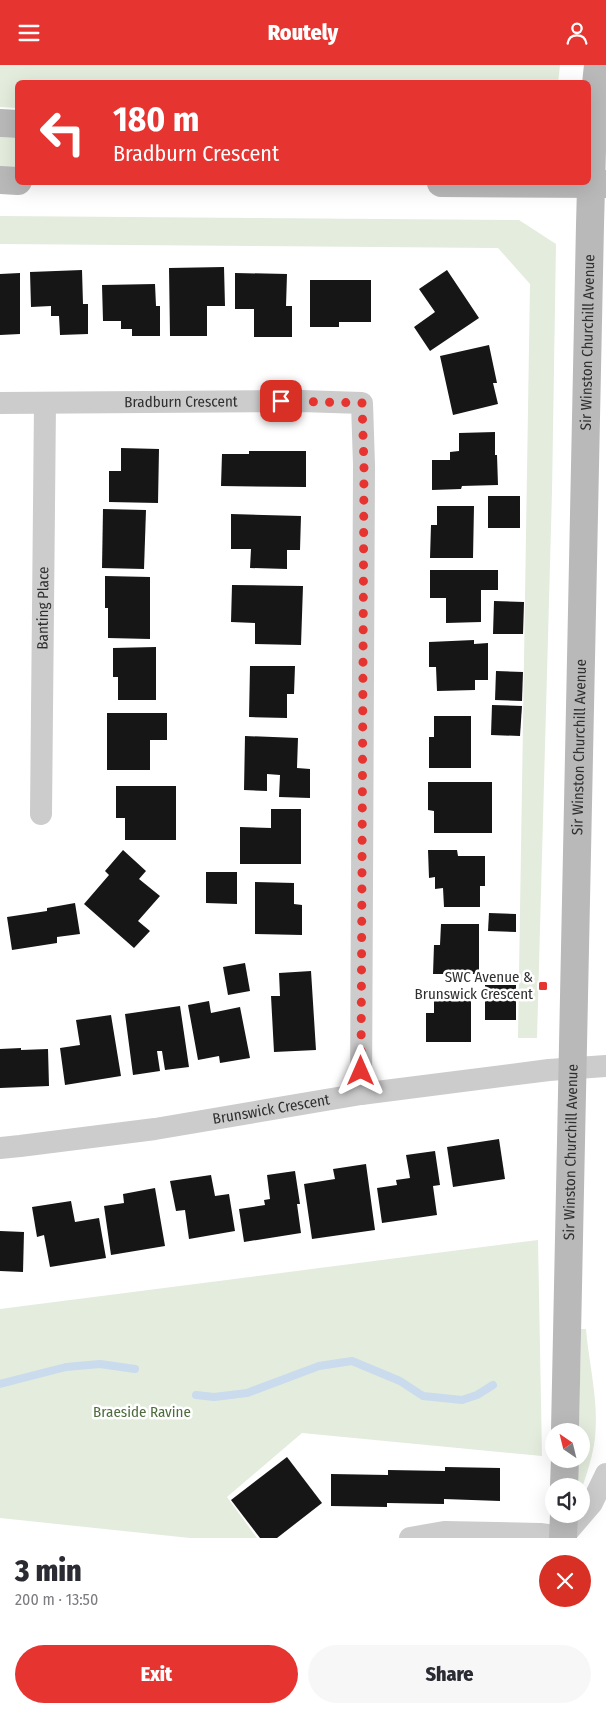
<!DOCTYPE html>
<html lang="en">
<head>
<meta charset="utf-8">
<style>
	:root { --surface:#fff; --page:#f7f7f7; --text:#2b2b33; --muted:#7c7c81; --accent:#e63430 }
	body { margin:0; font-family:"Fira Sans Condensed",sans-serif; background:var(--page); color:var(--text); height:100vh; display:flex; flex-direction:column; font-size:19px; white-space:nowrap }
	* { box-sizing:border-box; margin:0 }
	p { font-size:16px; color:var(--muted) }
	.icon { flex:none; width:28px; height:28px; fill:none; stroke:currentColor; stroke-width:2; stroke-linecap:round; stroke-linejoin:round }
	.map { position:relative; height:1473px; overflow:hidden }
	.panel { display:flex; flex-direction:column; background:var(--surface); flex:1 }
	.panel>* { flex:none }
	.banner { position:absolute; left:15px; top:15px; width:576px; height:105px; border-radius:8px; box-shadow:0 5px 20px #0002; background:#e63430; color:#fff; overflow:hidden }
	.needle { width:32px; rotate:325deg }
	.controls { position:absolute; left:545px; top:1358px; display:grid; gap:10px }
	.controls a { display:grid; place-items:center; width:45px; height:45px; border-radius:50%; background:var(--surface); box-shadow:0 5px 20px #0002; font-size:25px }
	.pin { position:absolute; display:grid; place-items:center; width:42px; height:42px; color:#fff; margin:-21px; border-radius:10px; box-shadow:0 2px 8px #0006 }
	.me { position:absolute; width:55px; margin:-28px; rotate:0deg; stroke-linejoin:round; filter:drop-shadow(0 0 4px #0008) }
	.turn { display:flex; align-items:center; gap:18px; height:105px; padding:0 15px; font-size:22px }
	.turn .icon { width:65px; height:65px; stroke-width:2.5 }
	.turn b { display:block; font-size:35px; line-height:42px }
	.round { display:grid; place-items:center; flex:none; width:52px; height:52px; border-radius:26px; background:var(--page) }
	.head { display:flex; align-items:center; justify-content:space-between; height:85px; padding:0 15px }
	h1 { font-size:30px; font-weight:800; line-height:38px }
	.action { display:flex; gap:10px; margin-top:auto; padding:10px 15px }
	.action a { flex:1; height:58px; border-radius:30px; background:var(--accent); color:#fff; font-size:20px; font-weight:800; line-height:58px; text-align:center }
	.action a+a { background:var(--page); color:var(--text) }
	header { display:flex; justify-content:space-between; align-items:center; height:65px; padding:0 15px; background:var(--accent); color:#fff; font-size:22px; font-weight:800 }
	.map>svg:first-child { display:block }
	.green { fill:#e3ecdd }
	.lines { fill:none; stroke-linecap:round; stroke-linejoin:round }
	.stream { stroke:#c9dbec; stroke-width:8 }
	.building { fill:#161616 }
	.minor { stroke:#ccc; stroke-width:22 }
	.secondary { stroke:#b9b9b9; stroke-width:28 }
	.route { stroke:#e63430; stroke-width:9; stroke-dasharray:0 16.2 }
	.poi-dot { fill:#e63430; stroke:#fff; stroke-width:2 }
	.labels { text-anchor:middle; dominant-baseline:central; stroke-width:5; stroke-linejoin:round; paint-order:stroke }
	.street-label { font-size:15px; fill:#2f2f2f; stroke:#fff }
	.poi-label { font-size:15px; fill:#2f2f2f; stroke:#fff; text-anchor:end }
	.park-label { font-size:15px; fill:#4d6b3c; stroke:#fff }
</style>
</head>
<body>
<header><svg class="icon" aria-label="menu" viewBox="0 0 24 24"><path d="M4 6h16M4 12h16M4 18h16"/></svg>Routely<svg class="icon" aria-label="person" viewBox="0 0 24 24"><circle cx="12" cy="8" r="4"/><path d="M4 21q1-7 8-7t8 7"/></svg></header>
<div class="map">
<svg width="606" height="1473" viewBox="0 0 606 1473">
	<rect width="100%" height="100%" fill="#fff"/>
	<!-- green -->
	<g class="green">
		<path d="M0 0H560L558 18H18L17 43 0 42Z"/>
		<path d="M0 72 17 73V104H0Z"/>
		<path d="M0 151 519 155 556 179 552 426 537 973H518L530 219 498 183 0 179Z"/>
		<path d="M538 1175 542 1391 302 1368 227 1432 257 1473H190L0 1453V1244Z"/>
		<path d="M581 1264H586C589 1300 599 1336 595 1373 593 1391 587 1408 581 1426V1421H578V1394H581V1366H579Z"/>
	</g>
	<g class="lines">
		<!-- stream -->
		<g class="stream">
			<path d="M0 1319 66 1302 100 1299 135 1304"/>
			<path d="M196 1330 214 1332 247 1328 319 1301 352 1296 400 1316 423 1331 462 1335 477 1330 493 1320"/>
		</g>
	</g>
	<!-- building -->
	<g class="building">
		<path d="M224 202 225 241H207V271H170L169 203Z"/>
		<path d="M82 205 83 239H88V269L60 270 59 251H51V241L31 242 30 207Z"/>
		<path d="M447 205 479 253 430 286 414 262 435 247 419 224Z"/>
		<path d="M20 208V269L0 270V209Z"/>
		<path d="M235 208 287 209 286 241H292V272H254V244H235Z"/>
		<path d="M310 215H371V257H339V262H310Z"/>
		<path d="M155 219 156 241H160V271H132V264H121V256H103L102 220Z"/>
		<path d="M489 280 497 318H493L498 339 453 350 440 291Z"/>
		<path d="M495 367V390H497L498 420 462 421 461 424 432 425V395H450V387L459 386V368Z"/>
		<path d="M121 383 159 384 158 438 109 437V406H121Z"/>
		<path d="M249 386H306V422L221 421 222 389H249Z"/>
		<rect x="488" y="431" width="32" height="32"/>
		<path d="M437 441H474L473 493H430L431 460H437Z"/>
		<path d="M103 444 146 445 144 504 102 503Z"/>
		<path d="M231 449 301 451 300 485H287V504L250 503 251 484H231Z"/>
		<path d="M430 505H498V525H481V557L446 558V533H430Z"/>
		<path d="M105 511 150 512V574L108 573V543H105Z"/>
		<path d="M232 520 303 521 301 580 255 579V558L231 557Z"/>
		<path d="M494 536 524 537 523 569H493Z"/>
		<path d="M474 575V579L488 578V615H475V625L437 626 436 602H429V577Z"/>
		<path d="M156 582V635H118V612H113V583Z"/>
		<path d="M250 601H295L294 629H287V653L249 652Z"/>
		<path d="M496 606 523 607 522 636 495 635Z"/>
		<path d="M492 640 522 641 520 671 491 670Z"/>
		<path d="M107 648H167V675H150V705H107Z"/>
		<path d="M434 651H471V703H429V672H434Z"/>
		<path d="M245 671 298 673 297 703 310 704V733L279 732 280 710 267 709V726L244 725Z"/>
		<path d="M428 717H492V768H434V746L428 745Z"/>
		<path d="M116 721H176V775H125V753H116Z"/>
		<path d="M271 744H301V799H240V762L271 763Z"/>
		<path d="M123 785 146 806 139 814 160 831 138 856 150 866 134 883 84 839 109 810 105 806Z"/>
		<path d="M428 785H457L458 791H485V821H480V842H444L443 823 435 824V812L429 813Z"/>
		<path d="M206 807H237V839L206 838Z"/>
		<path d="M255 817 294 818V839L302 840V870L255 869Z"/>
		<path d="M75 838 80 869 57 872V878L12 885 7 852 47 846V843Z"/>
		<path d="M489 848 516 849V867L488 866Z"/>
		<path d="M441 859H479V909H433L434 880H440Z"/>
		<path d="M245 898 250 926 228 930 223 902Z"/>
		<path d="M311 906 316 985 274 987 271 931H280L279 908Z"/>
		<rect x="485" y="920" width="31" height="35"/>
		<path d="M434 926H471V977H426V948H434Z"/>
		<path d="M209 936 211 948 240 942 250 993 220 998 219 991 198 995 188 940Z"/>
		<path d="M180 941 189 1002 165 1005 162 986H157L160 1006 133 1010 125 949Z"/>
		<path d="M111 950 121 1011 65 1020 60 983 80 980 76 955Z"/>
		<path d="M21 983V985L48 984 49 1021 0 1023V984Z"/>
		<path d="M499 1074 505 1114 453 1122 447 1082Z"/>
		<path d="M435 1086 440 1120 433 1121 437 1150 382 1158 377 1123 397 1120 396 1115 410 1113 406 1090Z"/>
		<path d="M366 1099 375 1165 312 1174 304 1119 335 1114 333 1104Z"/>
		<path d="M295 1106 300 1139H297L301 1168 244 1177 239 1144 265 1140 264 1135 270 1134 267 1110Z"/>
		<path d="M211 1110 215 1131 229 1129 235 1166 189 1174 185 1145 176 1146 170 1116Z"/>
		<path d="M155 1123 165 1181 111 1190 104 1141 124 1138 123 1129Z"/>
		<path d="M71 1136 75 1157 99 1153 106 1193 50 1202 44 1170 37 1172 32 1142Z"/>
		<path d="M0 1166 24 1167 23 1207 0 1206Z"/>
		<path d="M287 1392 322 1438 277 1473H260L231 1435Z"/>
		<path d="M445 1402 500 1403V1436L444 1434V1439L387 1438V1442L331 1441V1409L388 1410V1405L445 1406Z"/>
	</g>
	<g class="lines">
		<!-- minor -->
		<g class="minor">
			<path id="s1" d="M0 338 301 336 362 338 364 400 361 1029"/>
			<path id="s2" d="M41 749 45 338"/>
			<path id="s3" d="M0 1083 20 1081 155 1064 361 1029 549 1005 606 1001"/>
			<path d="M410 1473 444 1467 540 1469 563 1472 592 1438 606 1409"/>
		</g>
		<!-- secondary -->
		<g class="secondary">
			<path d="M0 58 18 59"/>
			<path d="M0 115 18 116"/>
			<path d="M441 118 606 119"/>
			<path id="s4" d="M565 1366 590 160 593 48 598 0"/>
			<path d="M564 1421 565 1394"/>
			<path d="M563 1473 564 1449"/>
		</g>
	</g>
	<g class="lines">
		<!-- route -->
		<path class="route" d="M281 336 362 338 364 400 361 1006"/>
	</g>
	<!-- markers -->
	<rect class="poi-dot" x="538" y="916" width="10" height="10" rx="2.5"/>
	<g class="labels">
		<!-- street labels -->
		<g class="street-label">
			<text stroke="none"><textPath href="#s4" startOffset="1089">Sir Winston Churchill Avenue</textPath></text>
			<text stroke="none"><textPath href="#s1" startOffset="181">Bradburn Crescent</textPath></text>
			<text stroke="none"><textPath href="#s2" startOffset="206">Banting Place</textPath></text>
			<text stroke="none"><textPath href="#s4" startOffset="684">Sir Winston Churchill Avenue</textPath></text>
			<text stroke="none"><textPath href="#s3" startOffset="274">Brunswick Crescent</textPath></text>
			<text stroke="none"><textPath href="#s4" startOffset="279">Sir Winston Churchill Avenue</textPath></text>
		</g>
		<!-- poi labels -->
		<g class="poi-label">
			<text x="533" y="912">SWC Avenue &amp;<tspan x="533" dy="17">Brunswick Crescent</tspan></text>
		</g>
		<!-- park labels -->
		<g class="park-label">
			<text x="142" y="1347">Braeside Ravine</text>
		</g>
	</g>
</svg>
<div class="controls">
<a><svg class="needle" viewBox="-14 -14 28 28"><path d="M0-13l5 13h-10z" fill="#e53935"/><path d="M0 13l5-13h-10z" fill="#7c7c81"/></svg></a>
<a><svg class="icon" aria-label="sound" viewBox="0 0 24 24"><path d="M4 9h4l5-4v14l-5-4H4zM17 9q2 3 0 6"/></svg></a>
</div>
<div class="pin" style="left:281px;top:336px;background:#d93025"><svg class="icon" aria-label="arrive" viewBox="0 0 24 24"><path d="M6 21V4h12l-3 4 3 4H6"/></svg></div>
<svg class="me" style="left:361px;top:1006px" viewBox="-20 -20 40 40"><path d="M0-17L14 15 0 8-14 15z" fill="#e63430" stroke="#fff" stroke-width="4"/></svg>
<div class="banner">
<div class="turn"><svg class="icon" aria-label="left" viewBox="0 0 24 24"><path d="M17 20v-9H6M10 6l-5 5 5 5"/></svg><div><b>180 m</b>Bradburn Crescent</div></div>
</div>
</div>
<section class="panel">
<div class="head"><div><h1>3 min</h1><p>200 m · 13:50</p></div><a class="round" style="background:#d93025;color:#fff"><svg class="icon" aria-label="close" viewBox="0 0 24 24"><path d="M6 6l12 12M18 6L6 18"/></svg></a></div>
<div class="action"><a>Exit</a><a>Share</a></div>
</section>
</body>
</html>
